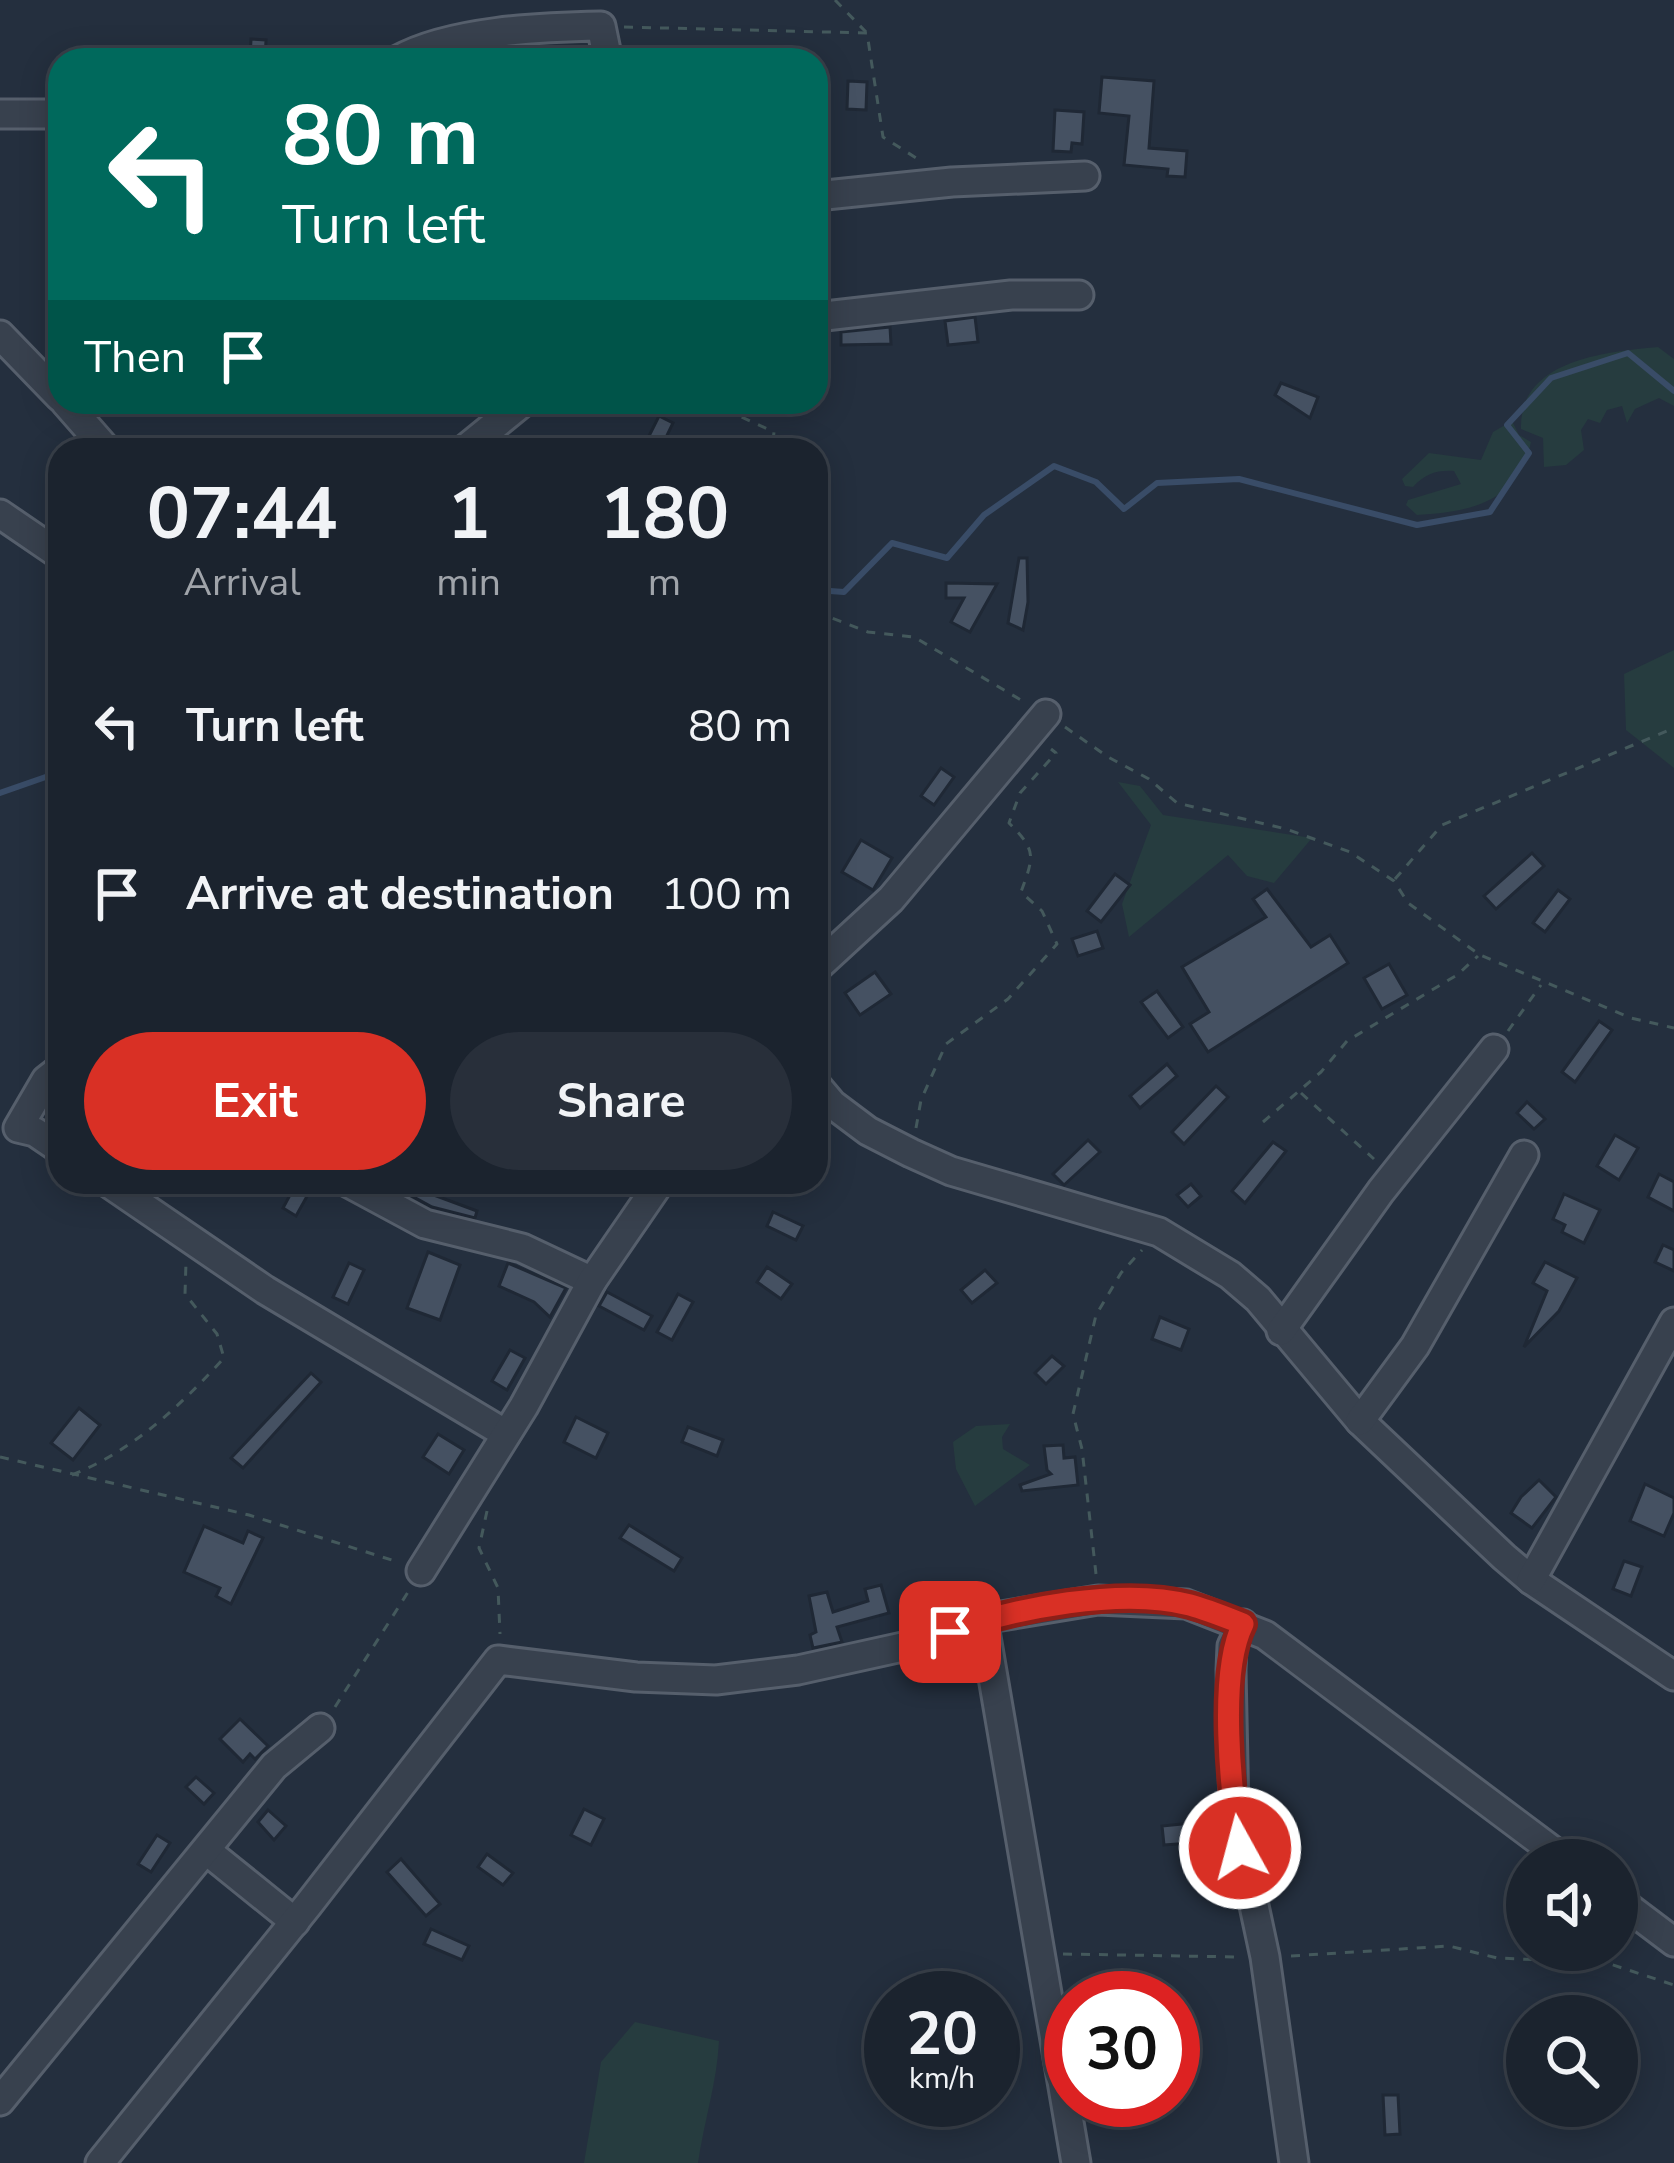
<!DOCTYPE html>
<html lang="en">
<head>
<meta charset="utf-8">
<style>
	:root { --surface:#1b232e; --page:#282f3a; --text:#f1f3f6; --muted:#a0a4aa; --line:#39404a; --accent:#d93025 }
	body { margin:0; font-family:"Nunito Sans",sans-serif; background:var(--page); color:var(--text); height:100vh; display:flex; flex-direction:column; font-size:45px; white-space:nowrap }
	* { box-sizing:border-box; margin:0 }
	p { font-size:39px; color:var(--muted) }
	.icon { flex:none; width:66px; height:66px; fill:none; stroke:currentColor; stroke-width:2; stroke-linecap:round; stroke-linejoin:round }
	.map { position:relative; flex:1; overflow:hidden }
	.side { position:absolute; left:48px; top:438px; width:780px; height:756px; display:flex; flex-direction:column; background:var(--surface); border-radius:36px; box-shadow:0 6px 30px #0003,0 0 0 3px var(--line) }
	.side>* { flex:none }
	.guide { position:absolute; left:48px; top:48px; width:780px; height:366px; border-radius:36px; box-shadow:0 6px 30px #0003,0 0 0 3px var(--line); background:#00695c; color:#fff; overflow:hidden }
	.buttons { position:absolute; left:1506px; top:1839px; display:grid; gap:24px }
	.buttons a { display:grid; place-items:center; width:132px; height:132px; border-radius:50%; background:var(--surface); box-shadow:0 6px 30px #0003,0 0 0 3px var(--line); font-size:60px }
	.speed { position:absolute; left:864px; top:1971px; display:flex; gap:24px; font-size:60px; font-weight:700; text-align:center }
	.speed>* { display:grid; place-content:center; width:156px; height:156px; border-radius:50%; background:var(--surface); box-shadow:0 6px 30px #0003,0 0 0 3px var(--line); line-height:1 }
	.speed small { font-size:30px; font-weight:400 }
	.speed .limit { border:18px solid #d22; background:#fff; color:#111 }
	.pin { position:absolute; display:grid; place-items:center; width:102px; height:102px; color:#fff; margin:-51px; border-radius:24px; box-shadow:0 6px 18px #0006 }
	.me { position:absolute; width:132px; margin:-66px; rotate:353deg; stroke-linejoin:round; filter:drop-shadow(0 0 9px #0008) }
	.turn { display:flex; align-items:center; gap:42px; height:252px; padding:0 36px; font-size:54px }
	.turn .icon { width:156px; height:156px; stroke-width:2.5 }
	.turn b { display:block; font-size:84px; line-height:102px }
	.then { display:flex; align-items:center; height:114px; padding:0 36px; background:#0003; gap:24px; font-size:45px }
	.eta { display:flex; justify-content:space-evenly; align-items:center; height:204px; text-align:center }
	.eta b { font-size:72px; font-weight:700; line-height:84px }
	.action { display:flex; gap:24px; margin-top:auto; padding:24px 36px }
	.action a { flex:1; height:138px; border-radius:72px; background:var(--accent); color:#fff; font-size:48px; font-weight:700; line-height:138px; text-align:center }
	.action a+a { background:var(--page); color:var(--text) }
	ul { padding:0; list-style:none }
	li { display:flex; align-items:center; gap:36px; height:168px; padding:0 36px }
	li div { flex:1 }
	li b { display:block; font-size:45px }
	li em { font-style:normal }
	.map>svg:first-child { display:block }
	.green { fill:#263c3f }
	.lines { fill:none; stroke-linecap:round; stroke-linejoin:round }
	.stream { stroke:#394c67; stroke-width:6 }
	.building { fill:#455162; stroke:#1f2835; stroke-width:3 }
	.minor-casing { stroke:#565f6c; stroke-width:33 }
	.path { stroke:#44595c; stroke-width:3; stroke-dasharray:9 9; stroke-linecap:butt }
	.minor { stroke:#38414e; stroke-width:27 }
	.route-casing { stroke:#8d1f18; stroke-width:30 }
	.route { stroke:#d93025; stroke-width:21 }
</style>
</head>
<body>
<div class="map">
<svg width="1674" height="2163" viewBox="0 0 1674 2163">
	<rect width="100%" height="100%" fill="#242f3e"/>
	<!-- green -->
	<g class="green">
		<path d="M1658 347 1674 359V406L1659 398 1635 409 1627 423 1622 406 1607 410 1600 423 1588 419 1581 430 1584 450 1566 465 1544 467 1543 438 1521 429C1519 359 1607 352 1658 347Z"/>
		<path d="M1512 421 1519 435 1531 442C1518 503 1469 512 1417 515L1406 505 1408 500 1461 484 1454 471C1436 470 1425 474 1413 487L1405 486 1402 479 1429 453 1481 460 1493 432Z"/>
		<path d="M1674 650V768L1626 730 1624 674Z"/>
		<path d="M1118 782 1140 786 1163 815 1312 838 1274 883 1247 876 1228 855 1129 937 1122 904 1151 825Z"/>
		<path d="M1010 1424 1002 1437 1003 1449 1030 1465 975 1506 956 1469 953 1442 976 1426Z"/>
		<path d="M635 2022 719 2041C717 2083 704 2121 698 2163H584L601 2062Z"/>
	</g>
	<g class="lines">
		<!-- stream -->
		<g class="stream">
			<path d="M816 590 844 592 892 543 947 558 984 515 1054 466 1096 482 1124 509 1157 483 1239 479 1417 525 1490 512 1529 453 1507 425 1551 378 1628 353 1674 391"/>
			<path d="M0 793 60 772"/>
		</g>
	</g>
	<!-- building -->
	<g class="building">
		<path d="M251 39 266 40 265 60H250Z"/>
		<path d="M1102 77 1154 81 1149 148 1187 151 1185 177 1167 176 1168 169 1124 165 1129 116 1099 113Z"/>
		<path d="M848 81 867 82 866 110 847 109Z"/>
		<path d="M1055 110 1084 112 1082 144 1072 143 1071 152 1053 151Z"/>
		<path d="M975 317 978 342 948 345 945 321Z"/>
		<path d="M890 327 891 344 841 345V332Z"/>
		<path d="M1281 383 1318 397 1310 418 1275 395Z"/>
		<path d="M659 416 673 423 660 450H642Z"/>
		<path d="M1019 558H1027L1028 602 1023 630 1008 623Z"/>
		<path d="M946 583 997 584 970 632 951 622 964 598H946Z"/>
		<path d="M941 768 954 777 934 805 921 796Z"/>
		<path d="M861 840 892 858 873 890 842 872Z"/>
		<path d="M1532 853 1544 866 1496 909 1484 896Z"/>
		<path d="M1115 874 1130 885 1101 922 1087 911Z"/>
		<path d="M1267 889 1311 947 1330 935 1348 963 1208 1052 1190 1024 1209 1012 1182 967 1266 917 1253 899Z"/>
		<path d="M1558 890 1570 899 1545 932 1533 923Z"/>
		<path d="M1097 931 1103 948 1078 956 1072 939Z"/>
		<path d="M1389 964 1407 995 1382 1009 1364 978Z"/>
		<path d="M875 972 891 994 860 1015 845 993Z"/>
		<path d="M1157 991 1183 1027 1168 1038 1141 1002Z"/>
		<path d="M1599 1021 1612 1030 1575 1082 1562 1072Z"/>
		<path d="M1167 1064 1177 1076 1140 1108 1130 1096Z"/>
		<path d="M1216 1086 1228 1097 1184 1144 1172 1132Z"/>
		<path d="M1527 1102 1545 1119 1534 1129 1517 1113Z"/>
		<path d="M1615 1135 1638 1148 1619 1180 1597 1166Z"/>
		<path d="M1088 1140 1100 1152 1064 1185 1053 1174Z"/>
		<path d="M1273 1142 1286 1151 1245 1203 1232 1191Z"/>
		<path d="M1659 1174 1674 1182V1211L1648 1197Z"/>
		<path d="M297 1182H315L296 1216 283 1208Z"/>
		<path d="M1191 1184 1201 1196 1188 1207 1177 1195Z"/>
		<path d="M415 1188 477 1211 475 1218 432 1207 412 1196Z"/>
		<path d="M1564 1194 1600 1210 1584 1243 1562 1232 1565 1225 1553 1219Z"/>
		<path d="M773 1212 803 1226 796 1240 767 1226Z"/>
		<path d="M1663 1245 1674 1250V1271L1655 1262Z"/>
		<path d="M428 1252 460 1265 440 1320 407 1308Z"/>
		<path d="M1545 1262 1577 1278 1559 1311 1524 1347 1547 1291 1533 1283Z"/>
		<path d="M349 1263 364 1270 348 1304 333 1297Z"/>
		<path d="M508 1263 566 1288 550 1317 534 1302 499 1286Z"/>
		<path d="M767 1267 792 1284 781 1299 757 1282Z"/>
		<path d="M985 1270 997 1283 972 1303 961 1290Z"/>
		<path d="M607 1292 652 1316 644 1330 599 1306Z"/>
		<path d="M678 1294 693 1302 672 1340 657 1332Z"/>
		<path d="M1160 1317 1189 1329 1181 1350 1152 1339Z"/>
		<path d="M510 1350 525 1358 507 1390 492 1381Z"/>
		<path d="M1052 1356 1064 1366 1046 1384 1035 1373Z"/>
		<path d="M311 1373 321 1382 243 1468 231 1458Z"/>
		<path d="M79 1408 100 1425 73 1460 51 1443Z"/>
		<path d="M576 1417 608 1433 596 1458 564 1442Z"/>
		<path d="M688 1427 723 1440 717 1456 682 1442Z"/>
		<path d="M438 1434 464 1450 449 1474 423 1457Z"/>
		<path d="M1063 1445 1064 1458 1075 1457 1078 1485 1022 1491 1020 1485 1051 1474 1047 1470 1044 1446Z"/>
		<path d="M1539 1480 1556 1497 1532 1528 1511 1513 1521 1497Z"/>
		<path d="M1645 1484 1674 1498V1513L1664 1536 1630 1521Z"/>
		<path d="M629 1525 682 1558 674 1571 620 1538Z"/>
		<path d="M204 1526 243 1543 248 1531 263 1538 231 1604 216 1596 220 1588 184 1572Z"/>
		<path d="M1624 1561 1642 1567 1631 1596 1613 1589Z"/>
		<path d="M881 1585 889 1613 837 1627 842 1642 813 1648 810 1635 816 1632 809 1596 827 1592 833 1612 868 1601 865 1589Z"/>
		<path d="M240 1719 268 1746 255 1759 250 1754 243 1762 220 1739Z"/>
		<path d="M196 1777 214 1793 204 1804 186 1787Z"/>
		<path d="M584 1809 604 1819 591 1845 571 1835Z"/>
		<path d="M268 1810 286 1826 274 1840 258 1822Z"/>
		<path d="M1202 1822 1204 1842 1164 1845 1162 1826Z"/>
		<path d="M157 1835 170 1843 151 1872 138 1864Z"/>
		<path d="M487 1854 513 1873 503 1885 478 1867Z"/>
		<path d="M401 1859 440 1904 426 1916 387 1872Z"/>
		<path d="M431 1929 469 1946 462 1960 424 1944Z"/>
		<path d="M1383 2095H1398L1400 2134 1385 2135Z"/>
	</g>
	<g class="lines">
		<defs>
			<g id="minor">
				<path d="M398 60C450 31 541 27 601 26L608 60"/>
				<path d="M0 114H60"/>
				<path d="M816 196 952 182 1085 176"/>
				<path d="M816 317 1011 295H1079"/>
				<path d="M0 335 60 397"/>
				<path d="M65 402 107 450"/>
				<path d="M464 450 523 402"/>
				<path d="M0 514 60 555"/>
				<path d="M816 968 891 899 1046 714"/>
				<path d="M60 1069 46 1080 18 1128 35 1132 60 1149"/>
				<path d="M816 1085 832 1104 868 1131 911 1153 951 1171 1159 1232 1230 1275 1258 1299 1360 1421 1504 1557 1531 1580 1674 1676"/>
				<path d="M107 1182 265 1290 506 1434"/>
				<path d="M347 1182 425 1224 522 1248 592 1281"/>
				<path d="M1281 1331 1381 1191 1494 1049"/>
				<path d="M1360 1421 1415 1346 1524 1155"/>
				<path d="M421 1571 524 1406 592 1281 660 1182"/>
				<path d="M1531 1580 1674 1322"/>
				<path d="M983 1619 1076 2163"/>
				<path d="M1243 1624 1232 1646 1231 1670 1234 1812 1265 1957 1294 2163"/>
				<path d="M207 1851 295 1922"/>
				<path d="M1617 1899 1674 1942"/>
				<path d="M0 2101 274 1766 320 1728"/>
				<path d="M100 2163 308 1905 498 1660 636 1677 716 1680 798 1670 916 1644 983 1619 1098 1600 1186 1604 1265 1635 1565 1860"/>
			</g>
		</defs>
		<!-- minor casing -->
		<use href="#minor" class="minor-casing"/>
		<!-- path -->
		<g class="path">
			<path d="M835 0 866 32"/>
			<path d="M624 27 867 33 883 137 921 161"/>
			<path d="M709 402 774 432 772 450"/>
			<path d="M816 612 868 632 914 637 1026 703"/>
			<path d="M1065 727 1108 757 1149 779 1177 803 1286 829 1350 852 1394 881 1408 903 1480 955 1631 1018 1674 1028"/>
			<path d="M1395 879 1442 825 1674 728"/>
			<path d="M1508 1031 1541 985"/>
			<path d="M1301 1093 1374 1159"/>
			<path d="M1263 1122 1321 1072 1347 1041 1457 975 1478 956"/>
			<path d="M916 1128 921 1100 946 1044 1008 999 1057 944 1042 911 1021 892C1034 856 1037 851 1009 823L1020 793 1056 753 1051 749"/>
			<path d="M0 1457 249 1515 398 1562"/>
			<path d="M72 1475C134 1450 180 1406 224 1358L217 1334 185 1294 186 1262"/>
			<path d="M487 1511 479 1548 498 1588 500 1634"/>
			<path d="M1096 1574 1082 1449 1073 1414 1096 1315 1121 1273 1142 1250"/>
			<path d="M335 1707 410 1589"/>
			<path d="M1063 1954 1240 1957"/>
			<path d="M1291 1956 1449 1946 1497 1958 1607 1963 1674 1985"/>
		</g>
		<!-- minor -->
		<use href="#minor" class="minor"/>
	</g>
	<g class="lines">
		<defs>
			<path id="route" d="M950 1632C1014 1608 1122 1587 1190 1605 1208 1610 1225 1617 1243 1624 1218 1674 1231 1792 1240 1848"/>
		</defs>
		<!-- route casing -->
		<use href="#route" class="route-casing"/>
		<!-- route -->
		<use href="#route" class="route"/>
	</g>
</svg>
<div class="buttons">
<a><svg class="icon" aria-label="sound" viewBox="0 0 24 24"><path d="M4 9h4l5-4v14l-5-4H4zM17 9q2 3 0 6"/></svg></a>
<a><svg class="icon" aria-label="search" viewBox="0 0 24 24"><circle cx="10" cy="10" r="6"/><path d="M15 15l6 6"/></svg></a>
</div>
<div class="speed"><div>20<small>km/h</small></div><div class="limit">30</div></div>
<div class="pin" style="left:950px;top:1632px;background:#d93025"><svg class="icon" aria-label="arrive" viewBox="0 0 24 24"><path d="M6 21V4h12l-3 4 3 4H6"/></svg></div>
<svg class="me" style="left:1240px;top:1848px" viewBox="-20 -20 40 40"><circle r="17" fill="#d93025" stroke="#fff" stroke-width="3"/><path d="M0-11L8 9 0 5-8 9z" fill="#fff"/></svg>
<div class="guide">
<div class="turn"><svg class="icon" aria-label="left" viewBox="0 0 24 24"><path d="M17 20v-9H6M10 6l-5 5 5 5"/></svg><div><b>80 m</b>Turn left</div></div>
<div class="then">Then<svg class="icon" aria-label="arrive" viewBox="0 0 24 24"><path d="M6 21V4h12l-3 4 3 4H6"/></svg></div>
</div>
<section class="side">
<div class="eta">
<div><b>07:44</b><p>Arrival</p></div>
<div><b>1</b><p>min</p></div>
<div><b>180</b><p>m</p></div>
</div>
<ul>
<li><svg class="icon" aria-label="left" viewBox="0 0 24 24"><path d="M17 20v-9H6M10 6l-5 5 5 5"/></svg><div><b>Turn left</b></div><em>80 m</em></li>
<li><svg class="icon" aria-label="arrive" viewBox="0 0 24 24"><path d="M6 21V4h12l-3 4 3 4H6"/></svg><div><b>Arrive at destination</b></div><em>100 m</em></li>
</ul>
<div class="action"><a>Exit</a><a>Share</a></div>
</section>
</div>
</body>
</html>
